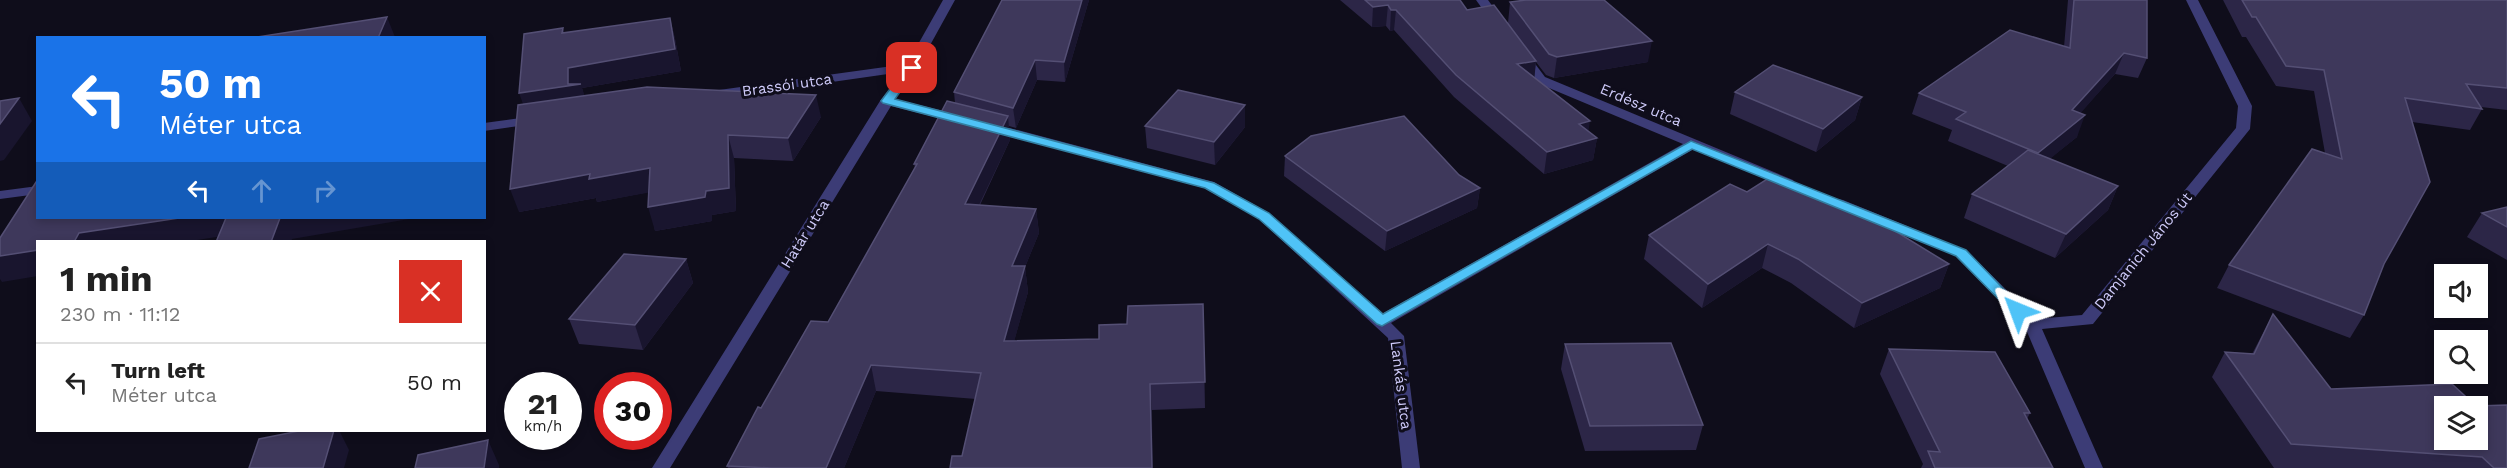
<!DOCTYPE html>
<html lang="en">
<head>
<meta charset="utf-8">
<style>
	:root { --surface:#fff; --page:#f6f6f6; --text:#222; --muted:#767676; --line:#e0e0e0 }
	body { margin:0; font-family:"Work Sans",sans-serif; background:var(--page); color:var(--text); height:100vh; display:flex; flex-direction:column; font-size:22px; white-space:nowrap }
	* { box-sizing:border-box; margin:0 }
	p { font-size:20px; color:var(--muted) }
	.icon { flex:none; width:33px; height:33px; fill:none; stroke:currentColor; stroke-width:2; stroke-linecap:round; stroke-linejoin:round }
	.map { position:relative; flex:1; overflow:hidden }
	.details { position:absolute; left:36px; top:240px; width:450px; height:192px; display:flex; flex-direction:column; background:var(--surface); border-radius:0px; box-shadow:0 3px 9px #0003 }
	.details>* { flex:none }
	.top-card { position:absolute; left:36px; top:36px; width:450px; height:183px; border-radius:0px; box-shadow:0 3px 9px #0003; background:#1a73e8; color:#fff; overflow:hidden }
	.buttons { position:absolute; left:2434px; top:264px; display:grid; gap:12px }
	.buttons a { display:grid; place-items:center; width:54px; height:54px; border-radius:0px; background:var(--surface); box-shadow:0 3px 9px #0003; font-size:30px }
	.speed { position:absolute; left:504px; top:372px; display:flex; gap:12px; font-size:30px; font-weight:700; text-align:center }
	.speed>* { display:grid; place-content:center; width:78px; height:78px; border-radius:50%; background:var(--surface); box-shadow:0 3px 9px #0003; line-height:1 }
	.speed small { font-size:15px; font-weight:400 }
	.speed .limit { border:9px solid #d22; background:#fff; color:#111 }
	.pin { position:absolute; display:grid; place-items:center; width:51px; height:51px; color:#fff; margin:-26px; border-radius:12px; box-shadow:0 3px 9px #0006 }
	.me { position:absolute; width:66px; margin:-33px; rotate:316deg; stroke-linejoin:round; filter:drop-shadow(0 0 4px #0008) }
	.turn { display:flex; align-items:center; gap:21px; height:126px; padding:0 24px; font-size:27px }
	.turn .icon { width:78px; height:78px; stroke-width:2.5 }
	.turn b { display:block; font-size:42px; line-height:51px }
	.lanes { display:flex; align-items:center; height:57px; padding:0 24px; background:#0003; justify-content:center; gap:30px; direction:ltr }
	.lanes .off { opacity:.35 }
	.round { display:grid; place-items:center; flex:none; width:63px; height:63px; border-radius:0px; background:var(--page) }
	.summary { display:flex; align-items:center; justify-content:space-between; height:102px; padding:0 24px }
	h1 { font-size:36px; font-weight:700; line-height:45px }
	ul { padding:0; list-style:none }
	li { display:flex; align-items:center; gap:18px; height:78px; padding:0 24px; border-top:2px solid var(--line) }
	li div { flex:1 }
	li b { display:block; font-size:22px }
	li em { font-style:normal }
	.map>svg:first-child { display:block }
	.lines { fill:none; stroke-linecap:round; stroke-linejoin:round }
	.minor { fill:#3c3c76; fill-rule:evenodd }
	.wall { fill:#2c2647 }
	.shaded-wall { fill:#19152e }
	.building { fill:#3e385b; stroke:#544f74; stroke-width:1.5; fill-rule:evenodd }
	.route { fill:#4fc3f7; stroke:#337fa1; stroke-width:1.5 }
	.labels { text-anchor:middle; dominant-baseline:central; stroke-width:6; stroke-linejoin:round; paint-order:stroke }
	.street-label { font-size:15px; fill:#cfcbfa; stroke:#0f0d1b }
</style>
</head>
<body>
<div class="map">
<svg width="2507" height="468" viewBox="0 0 2507 468">
	<rect width="100%" height="100%" fill="#0f0d1b"/>
	<g class="lines">
		<!-- minor -->
		<g class="minor">
			<path d="M943 0H955L918 67 895 99 964 116 966 119 959 123 891 106 670 468H652L880 101 902 72 719 98 713 94 719 90 907 64Z"/>
			<path d="M1476 0H1488L1504 22 1502 25H1494Z"/>
			<path d="M2186 0H2198L2252 106 2250 129 2093 324 2042 329 2103 468H2085L2025 327 1956 256 1833 206 1831 203 1838 199 1843 200 1966 250 2036 319 2082 315 2236 128 2238 106Z"/>
			<path d="M1523 52 1527 53 1545 77 1793 180 1795 183 1793 186H1783L1694 149 1391 323 1404 336 1420 468H1402L1388 338 1259 219 1204 188 986 130 984 127 991 123 1214 182 1269 213 1382 314 1683 144 1537 83 1517 56Z"/>
			<path d="M535 116 540 117 542 120 540 123 484 131V123Z"/>
			<path d="M38 186V194L0 199V191Z"/>
		</g>
	</g>
	<!-- wall -->
	<g class="wall">
		<path d="M1002 0H1089L1065 82 1037 80 1016 128 1009 126 1010 140 980 205 1036 209 1039 233 1025 267 1028 292 1014 341 1099 339 1127 324 1203 304 1205 408 1152 410 962 456 976 399 876 391 844 468H728L727 466 761 408 828 322 915 168 914 164 955 103 954 92Z"/>
		<path d="M1340 0H1460L1467 10 1508 23 1510 2 1648 62 1554 78 1546 75 1536 62 1534 77 1588 131 1597 138 1593 160 1544 174 1454 97 1394 30 1390 31 1386 26 1372 27Z"/>
		<path d="M2068 0H2147V58L2138 78 2115 74 2080 113 2077 137 2049 159 2118 186 2108 210 2055 258 1964 218 1972 194 2008 166 1948 141 1952 130 1912 114 1919 93 2064 47Z"/>
		<path d="M2223 0H2507V110L2481 107 2482 109 2470 130 2412 122 2384 264 2364 315 2350 338 2217 288 2229 265 2325 153 2314 91 2276 86 2246 37H2242Z"/>
		<path d="M670 18 675 39 681 71 582 88 584 96 821 117 793 161 734 158 736 211 712 215V221L655 231 649 192 597 202 596 198 519 212 523 104 563 28 564 33Z"/>
		<path d="M1735 92 1862 97 1855 120 1816 152 1730 114Z"/>
		<path d="M1145 126 1245 127 1215 165 1147 148Z"/>
		<path d="M1285 156 1480 188 1477 208 1385 251 1284 176Z"/>
		<path d="M1747 192 1949 264 1940 288 1854 328 1791 283 1762 268 1702 308 1644 259 1649 235Z"/>
		<path d="M2507 207V260L2467 237 2482 213Z"/>
		<path d="M686 259 693 283 643 350 579 344 569 319Z"/>
		<path d="M2273 314 2331 389 2507 468H2274L2212 377 2225 352 2252 354Z"/>
		<path d="M1565 344 1703 425 1696 450 1585 451 1561 369Z"/>
		<path d="M1889 349 2030 413 2027 419 2053 468H1921L1923 464 1880 374Z"/>
	</g>
	<!-- shaded-wall -->
	<g class="shaded-wall">
		<path d="M1082 0H1089L1065 82 1064 62Z"/>
		<path d="M1388 5 1386 26 1372 27 1373 7Z"/>
		<path d="M1391 10H1396L1394 30 1390 31Z"/>
		<path d="M387 17 395 37 378 38Z"/>
		<path d="M670 18 675 39 681 71 582 88 588 106 527 115 519 93 568 84V68Z"/>
		<path d="M1652 41 1648 62 1554 78 1557 57Z"/>
		<path d="M2124 53 2115 74 2064 132 2072 110Z"/>
		<path d="M1035 60 1037 80 1016 128 1013 108Z"/>
		<path d="M1536 61 1534 82 1517 64Z"/>
		<path d="M816 95 821 117 793 161 788 138Z"/>
		<path d="M1862 97 1855 120 1816 152 1823 129Z"/>
		<path d="M19 98 32 121 4 160 0 161V124Z"/>
		<path d="M1245 105V127L1215 165 1214 142Z"/>
		<path d="M2085 115 2077 137 2030 175 2038 153Z"/>
		<path d="M1008 116 1010 140 968 228 965 204Z"/>
		<path d="M1590 121 1587 141 1597 138 1593 160 1544 174 1547 152 1579 124Z"/>
		<path d="M728 135 734 158 736 211 712 215V221L655 231 648 207 706 191Z"/>
		<path d="M650 168 657 191 597 202 596 198 519 212 510 189 590 174Z"/>
		<path d="M2118 186 2108 210 2055 258 2066 234Z"/>
		<path d="M1480 188 1477 208 1385 251 1387 231Z"/>
		<path d="M1036 209 1039 233 1025 267 1028 292 1007 367 1004 341 1012 266Z"/>
		<path d="M179 218H233L241 233 185 242H74L79 233Z"/>
		<path d="M280 218H415L292 239 291 242H271Z"/>
		<path d="M1768 244 1762 268 1702 308 1708 284Z"/>
		<path d="M38 250V276L2 282 0 279V256Z"/>
		<path d="M686 259 693 283 643 350 635 325Z"/>
		<path d="M1949 264 1940 288 1854 328 1862 303Z"/>
		<path d="M871 365 876 391 844 468H826Z"/>
		<path d="M1150 384 1152 410 1153 468H1152Z"/>
		<path d="M334 430H339L349 450 344 468H323Z"/>
		<path d="M488 440 499 465V468H484Z"/>
	</g>
	<!-- building -->
	<g class="building">
		<path d="M1002 0H1082L1064 62 1035 60 1013 108 954 92Z"/>
		<path d="M1365 0H1460L1467 10 1494 5 1536 61 1517 64 1590 121 1579 124 1597 138 1547 152 1456 75 1396 10H1391L1388 5 1373 7Z"/>
		<path d="M1526 0H1604L1652 41 1557 57 1549 54 1510 2Z"/>
		<path d="M2074 0H2147V58L2124 53 2072 110 2085 115 2038 153 1956 119 1966 112 1919 93 2010 30 2070 48Z"/>
		<path d="M2242 0H2507V88L2466 84 2482 109 2405 98 2430 182 2384 264 2364 315 2229 265 2312 149 2342 159 2324 70 2286 66 2256 17H2252Z"/>
		<path d="M387 17 378 38H251Z"/>
		<path d="M670 18 675 49 568 68V84H581L519 93 524 34 563 28 562 33Z"/>
		<path d="M1773 65 1862 97 1823 129 1735 92Z"/>
		<path d="M647 87 816 95 788 138 728 135 729 188 706 191 705 197 648 207 650 168 589 179 590 174 510 189 518 105Z"/>
		<path d="M1178 90 1245 105 1214 142 1145 126Z"/>
		<path d="M19 98 0 124V101Z"/>
		<path d="M947 101 1008 116 965 204 1036 209 1012 266H1025L1004 341 1099 339V325L1127 324 1128 306 1203 304 1205 382 1150 384 1152 468H950L952 456H962L981 373 871 365 826 468H772L727 466 758 407 761 408 811 321 828 322 917 164H914Z"/>
		<path d="M1404 116 1459 175 1480 188 1387 231 1285 156 1311 136Z"/>
		<path d="M2028 150 2118 186 2066 234 1972 194Z"/>
		<path d="M1775 174 1882 223 1949 264 1862 303 1798 259 1768 244 1708 284 1649 235 1730 184 1747 192Z"/>
		<path d="M38 179V218H179L79 233 74 242H38V250L0 256V238Z"/>
		<path d="M2507 207V227L2482 213Z"/>
		<path d="M226 218H280L271 242H216Z"/>
		<path d="M624 254 686 259 635 325 569 319Z"/>
		<path d="M2273 314 2331 389 2452 384 2476 406 2507 405V468H2494L2482 457 2291 444 2225 352 2254 354ZM2445 406H2478V440H2445Z"/>
		<path d="M1671 343 1703 425 1590 426 1565 344Z"/>
		<path d="M1889 349 1995 352 2030 413H2024L2053 468H1935L1928 451 1940 452Z"/>
		<path d="M304 430H334L323 468H249L259 439Z"/>
		<path d="M488 440 484 468H415L418 455Z"/>
	</g>
	<!-- route -->
	<path class="route" d="M908 65 917 68 895 99 1214 183 1269 213 1383 314 1691 141 1966 250 2025 311 2018 315 2013 314 1956 256 1692 149 1382 326 1377 324 1259 219 1205 188 883 103 881 101Z"/>
	<g class="labels">
		<!-- street labels -->
		<g class="street-label">
			<text transform="translate(787 85) rotate(-8)">Brassói utca</text>
			<text transform="translate(1641 105) rotate(23)">Erdész utca</text>
			<text transform="translate(805 234) rotate(-58)">Határ utca</text>
			<text transform="translate(2143 251) rotate(-51)">Damjanich János út</text>
			<text transform="translate(1401 385) rotate(83)">Lankás utca</text>
		</g>
	</g>
</svg>
<div class="buttons">
<a><svg class="icon" aria-label="sound" viewBox="0 0 24 24"><path d="M4 9h4l5-4v14l-5-4H4zM17 9q2 3 0 6"/></svg></a>
<a><svg class="icon" aria-label="search" viewBox="0 0 24 24"><circle cx="10" cy="10" r="6"/><path d="M15 15l6 6"/></svg></a>
<a><svg class="icon" aria-label="layers" viewBox="0 0 24 24"><path d="M12 4l9 5-9 5-9-5zM3 14l9 5 9-5"/></svg></a>
</div>
<div class="speed"><div>21<small>km/h</small></div><div class="limit">30</div></div>
<div class="pin" style="left:912px;top:68px;background:#d93025"><svg class="icon" aria-label="arrive" viewBox="0 0 24 24"><path d="M6 21V4h12l-3 4 3 4H6"/></svg></div>
<svg class="me" style="left:2018px;top:311px" viewBox="-20 -20 40 40"><path d="M0-17L14 15 0 8-14 15z" fill="#4fc3f7" stroke="#fff" stroke-width="4"/></svg>
<div class="top-card">
<div class="turn"><svg class="icon" aria-label="left" viewBox="0 0 24 24"><path d="M17 20v-9H6M10 6l-5 5 5 5"/></svg><div><b>50 m</b>Méter utca</div></div>
<div class="lanes"><svg class="icon" aria-label="left" viewBox="0 0 24 24"><path d="M17 20v-9H6M10 6l-5 5 5 5"/></svg><svg class="icon off" aria-label="ahead" viewBox="0 0 24 24"><path d="M12 20V5M6 11l6-6 6 6"/></svg><svg class="icon off" aria-label="right" viewBox="0 0 24 24"><path d="M7 20v-9h11M14 6l5 5-5 5"/></svg></div>
</div>
<section class="details">
<div class="summary"><div><h1>1 min</h1><p>230 m · 11:12</p></div><a class="round" style="background:#d93025;color:#fff"><svg class="icon" aria-label="close" viewBox="0 0 24 24"><path d="M6 6l12 12M18 6L6 18"/></svg></a></div>
<ul>
<li><svg class="icon" aria-label="left" viewBox="0 0 24 24"><path d="M17 20v-9H6M10 6l-5 5 5 5"/></svg><div><b>Turn left</b><p>Méter utca</p></div><em>50 m</em></li>
</ul>
</section>
</div>
</body>
</html>
